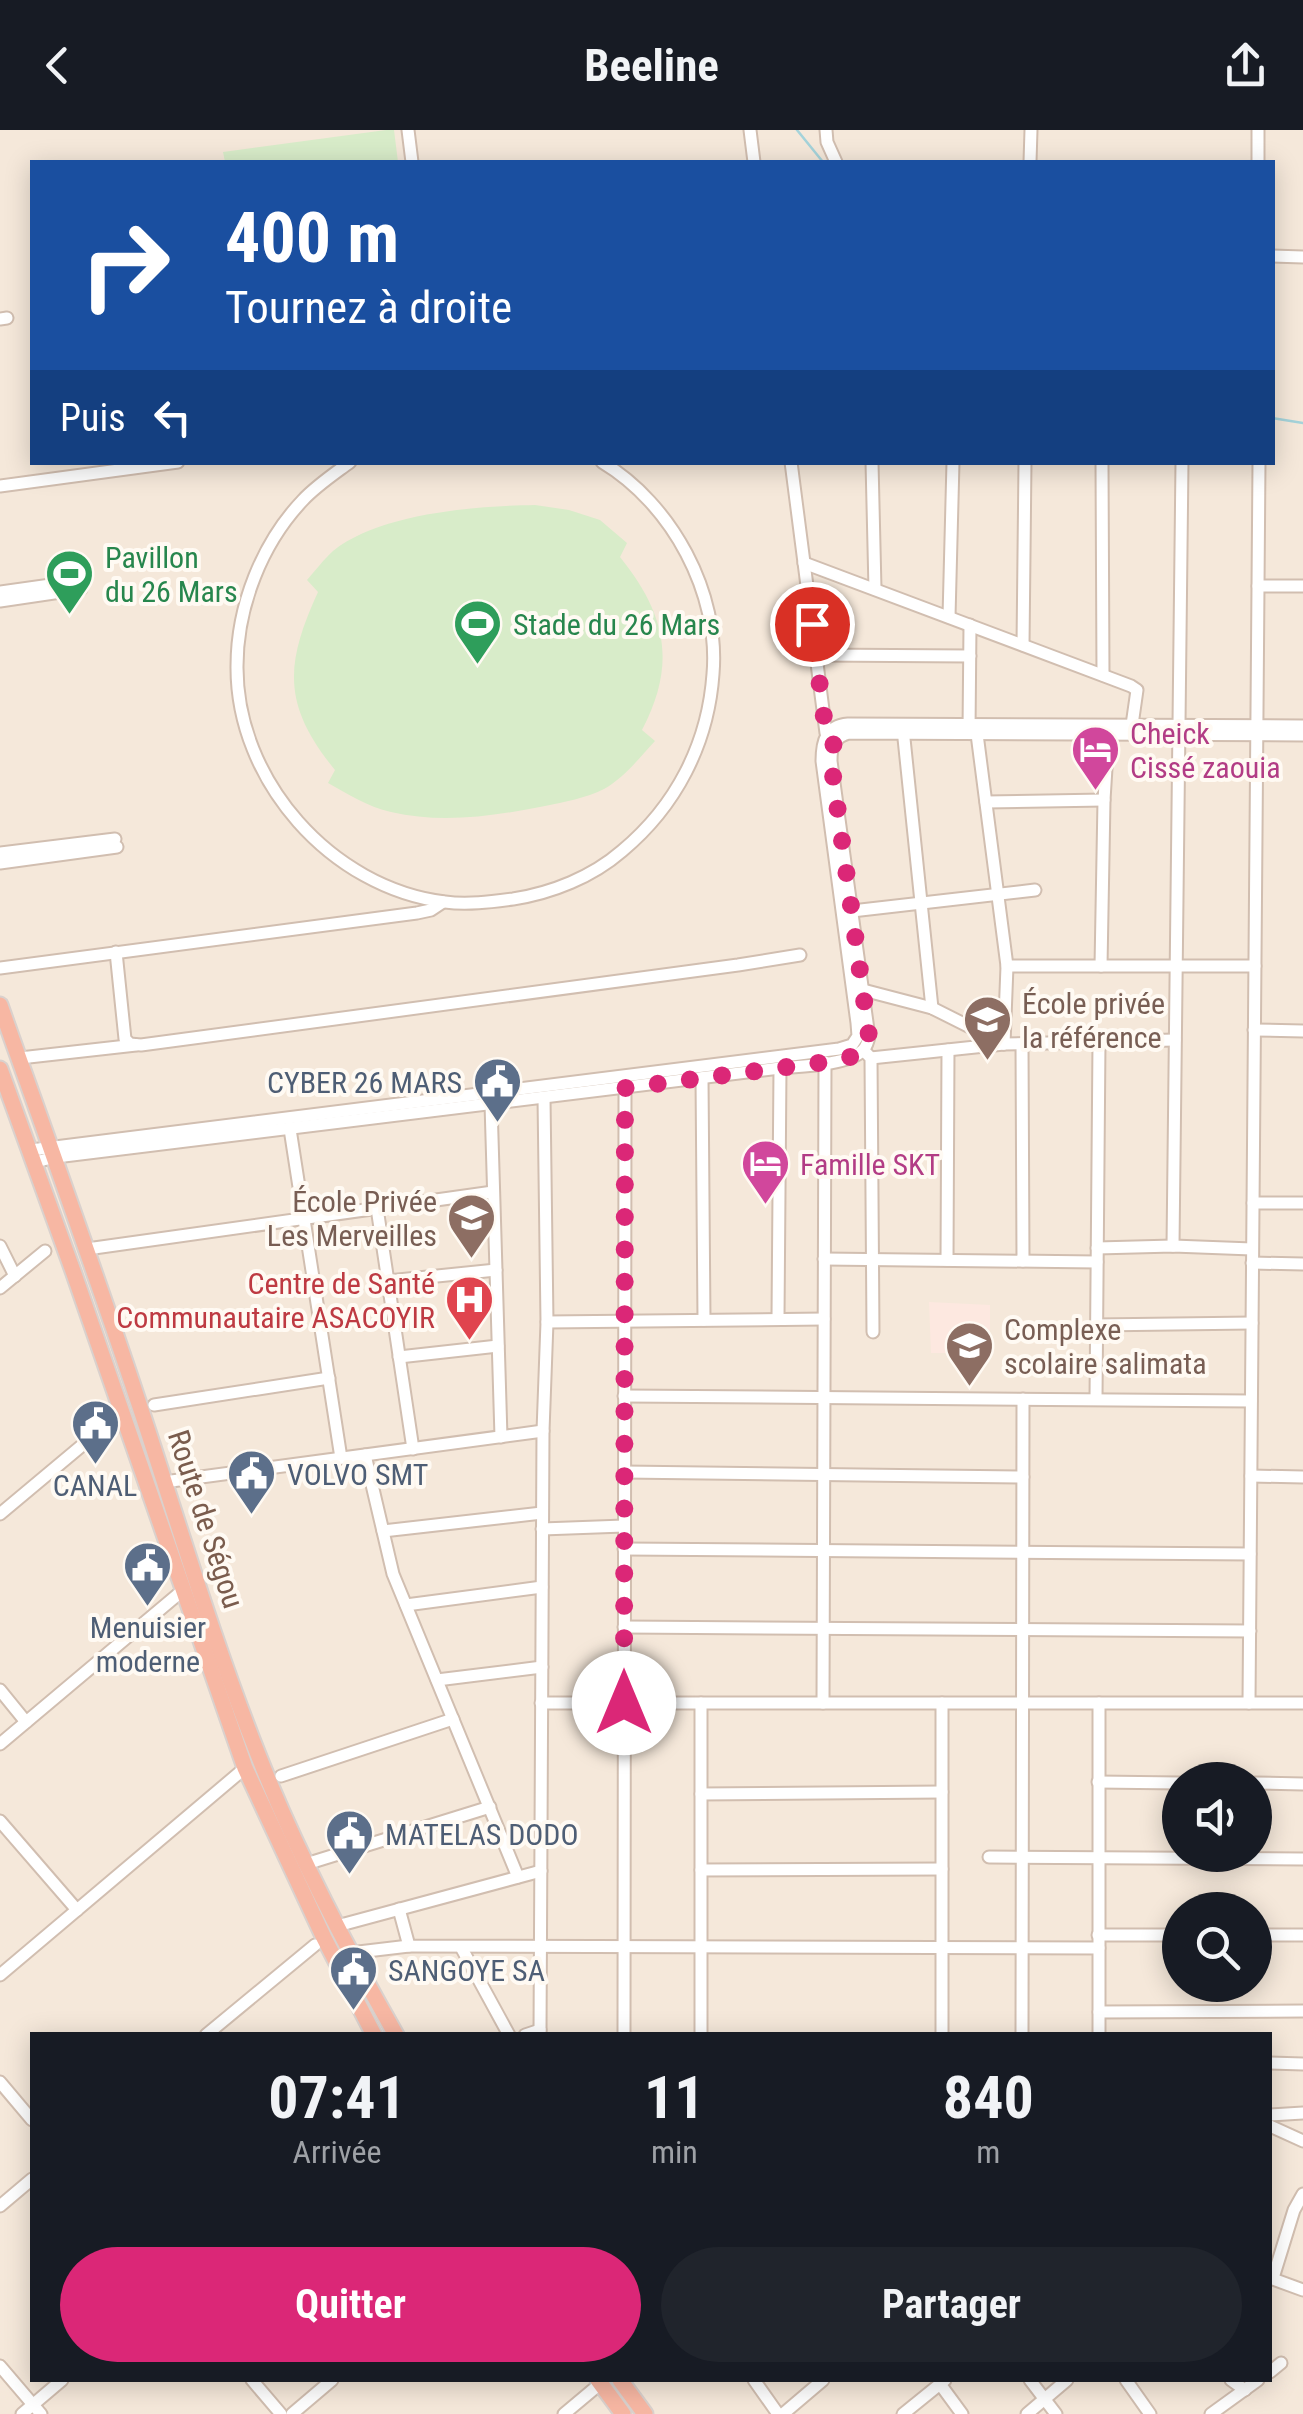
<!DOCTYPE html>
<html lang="fr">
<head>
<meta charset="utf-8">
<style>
	:root { --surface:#171b24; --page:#20242c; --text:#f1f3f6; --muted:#9ea1a6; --accent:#db2777 }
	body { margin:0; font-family:"Roboto Condensed",sans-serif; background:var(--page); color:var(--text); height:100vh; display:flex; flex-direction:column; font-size:38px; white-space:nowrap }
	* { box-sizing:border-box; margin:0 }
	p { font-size:32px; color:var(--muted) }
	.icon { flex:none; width:55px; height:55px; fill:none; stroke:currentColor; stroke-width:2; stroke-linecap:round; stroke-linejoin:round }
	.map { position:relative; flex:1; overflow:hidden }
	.drawer { position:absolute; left:30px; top:1902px; width:1242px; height:350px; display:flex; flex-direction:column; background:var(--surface); border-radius:0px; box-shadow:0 5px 25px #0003 }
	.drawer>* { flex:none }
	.top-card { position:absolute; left:30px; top:30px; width:1245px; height:305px; border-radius:0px; box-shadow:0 5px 25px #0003; background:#1a4fa0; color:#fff; overflow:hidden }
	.controls { position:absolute; left:1162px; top:1632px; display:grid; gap:20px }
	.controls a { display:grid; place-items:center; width:110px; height:110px; border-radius:50%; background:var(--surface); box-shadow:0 5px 25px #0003; font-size:50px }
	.pin { position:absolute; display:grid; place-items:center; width:85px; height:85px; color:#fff; margin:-42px; border:5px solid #fff; border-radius:50%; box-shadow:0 2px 10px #0007 }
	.me { position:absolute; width:110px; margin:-55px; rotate:0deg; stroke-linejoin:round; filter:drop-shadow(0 0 8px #0008) }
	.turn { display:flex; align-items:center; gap:35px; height:210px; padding:0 30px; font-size:45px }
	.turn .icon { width:130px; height:130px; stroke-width:2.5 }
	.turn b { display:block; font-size:70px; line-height:85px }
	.then { display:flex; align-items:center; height:95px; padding:0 30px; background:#0003; gap:20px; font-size:38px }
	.eta { display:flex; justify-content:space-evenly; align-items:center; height:170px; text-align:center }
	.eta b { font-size:60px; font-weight:700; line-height:70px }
	.button { display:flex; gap:20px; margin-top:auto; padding:20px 30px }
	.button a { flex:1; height:115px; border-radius:60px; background:var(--accent); color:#fff; font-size:40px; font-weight:700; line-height:115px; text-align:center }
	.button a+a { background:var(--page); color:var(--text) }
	header { display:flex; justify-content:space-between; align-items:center; height:130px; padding:0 30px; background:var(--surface); font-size:45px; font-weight:700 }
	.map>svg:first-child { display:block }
	.residential { fill:#f5e8da; fill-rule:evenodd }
	.commercial { fill:#fde8e0 }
	.green { fill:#d8ecc9 }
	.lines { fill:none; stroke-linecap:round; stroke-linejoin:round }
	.stream { stroke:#a5d3da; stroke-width:2.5 }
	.minor-casing { stroke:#d1beb0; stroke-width:15 }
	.highway-casing { stroke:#dad1cd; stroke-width:19 }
	.minor { stroke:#fff; stroke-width:11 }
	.highway { stroke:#f7b7a3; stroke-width:15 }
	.route { stroke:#db2777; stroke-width:18; stroke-dasharray:0 32.4 }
	.labels { text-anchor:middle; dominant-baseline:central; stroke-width:8; stroke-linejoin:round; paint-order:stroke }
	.leisure-label { font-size:30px; fill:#27864d; stroke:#fffaf3; text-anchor:start }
	.hotel-label { font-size:30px; fill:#b23c85; stroke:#fffaf3; text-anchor:start }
	.education-label { font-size:30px; fill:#785e54; stroke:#fffaf3; text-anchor:start }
	.service-label { font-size:30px; fill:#4e5e75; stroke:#fffaf3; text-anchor:start }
	.health-label { font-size:30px; fill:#be3a42; stroke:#fffaf3; text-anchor:end }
	.street-label { font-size:30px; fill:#7a5c4d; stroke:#fffaf3 }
</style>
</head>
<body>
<header><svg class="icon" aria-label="back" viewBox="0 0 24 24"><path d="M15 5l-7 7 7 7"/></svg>Beeline<svg class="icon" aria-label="share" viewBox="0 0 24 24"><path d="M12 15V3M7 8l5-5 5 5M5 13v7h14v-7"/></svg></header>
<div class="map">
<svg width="1303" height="2284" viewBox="0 0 1303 2284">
	<rect width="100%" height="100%" fill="#fdf6ec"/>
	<!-- residential -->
	<path class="residential" d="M0 0H1303V2284H0ZM32 32H1272V332H32ZM1180 1650H1255V1725H1180ZM1180 1780H1255V1855H1180ZM32 1905H1270V2250H32Z"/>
	<!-- commercial -->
	<path class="commercial" d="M929 1172 990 1175V1223H931Z"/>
	<!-- green -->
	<g class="green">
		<path d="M386 0H394L398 32H225L223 22Z"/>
		<path d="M535 375 569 380 600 390 627 413 620 427C666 484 677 533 642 600L655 611C640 627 624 648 604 659 586 668 564 672 545 676 494 686 442 694 391 682 368 677 348 664 328 653L335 640C283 576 284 536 318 462L307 450C315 441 324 429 333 421 380 383 476 376 535 375Z"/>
	</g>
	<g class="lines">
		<!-- stream -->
		<g class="stream">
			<path d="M797 0 823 32"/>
			<path d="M1272 288 1303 293"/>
		</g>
		<defs>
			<g id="minor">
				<path d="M408 0 412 32"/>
				<path d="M750 0 754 32"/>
				<path d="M826 0 827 12 836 32"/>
				<path d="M1030 32 1031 0"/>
				<path d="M1258 32V0"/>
				<path d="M1272 126 1303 127"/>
				<path d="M0 189 7 188"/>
				<path d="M350 332C334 344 316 356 303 370 262 413 237 476 237 536 236 650 331 758 445 772 467 775 490 772 513 769 552 763 592 747 622 721 676 676 708 614 713 544 720 463 672 374 602 332"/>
				<path d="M791 332 826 603 831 608"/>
				<path d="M872 332 875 459"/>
				<path d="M1102 332 1103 545"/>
				<path d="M0 356 178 332"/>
				<path d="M804 433 1131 556 1137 560 1132 595"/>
				<path d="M1258 456H1303"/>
				<path d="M0 462 79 451"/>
				<path d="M0 471 81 459"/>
				<path d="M949 487 953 332"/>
				<path d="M1023 515 1025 332"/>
				<path d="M816 525 970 526"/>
				<path d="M903 599 932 878"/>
				<path d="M969 601 970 495"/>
				<path d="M977 604 1007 836 1004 914"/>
				<path d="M986 672 1104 670"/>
				<path d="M0 723 115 709"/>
				<path d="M0 733 117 717"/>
				<path d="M852 781 1035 760"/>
				<path d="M116 822 125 909 130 914 141 915 738 835 800 825"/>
				<path d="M1007 836H1255"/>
				<path d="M1101 836 1104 670 1106 638 1113 601"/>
				<path d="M0 838 417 783 431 780 443 772"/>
				<path d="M863 860 932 878 1004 914"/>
				<path d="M1254 900 1303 901"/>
				<path d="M1022 914 1023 1131"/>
				<path d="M866 923 871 928 873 1202"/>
				<path d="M20 928 136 915"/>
				<path d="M871 928 1004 914 1175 910"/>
				<path d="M702 948 704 1190"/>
				<path d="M491 974 501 1307"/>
				<path d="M290 999 341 1328"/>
				<path d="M31 1020 839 919 852 915 858 906 857 893 822 631C822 611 826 596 848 594L1303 596"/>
				<path d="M35 1032 56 1027 780 938C800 936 848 935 862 921 867 917 867 913 869 907L831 631C831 616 834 607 849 603L1303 605"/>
				<path d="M1253 1073H1303"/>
				<path d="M377 1078 413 1319"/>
				<path d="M0 1116 15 1146"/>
				<path d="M1173 1116 1182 332"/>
				<path d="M1097 1118 1173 1116 1252 1119"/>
				<path d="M87 1119 493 1062"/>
				<path d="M824 1129 1097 1132"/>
				<path d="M947 1130 948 920"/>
				<path d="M1252 1133 1303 1134"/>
				<path d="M388 1151 496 1140"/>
				<path d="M0 1158 45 1121"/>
				<path d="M778 1188 780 938"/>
				<path d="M547 1192 824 1189"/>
				<path d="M1096 1195 1252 1193"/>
				<path d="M399 1227 498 1216"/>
				<path d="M624 1266 1251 1271"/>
				<path d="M1096 1269 1099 912"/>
				<path d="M154 1275 329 1248"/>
				<path d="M365 1325 393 1444 518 1747"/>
				<path d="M624 1342 1023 1347"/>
				<path d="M1251 1346 1303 1347"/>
				<path d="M164 1352 543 1301"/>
				<path d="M0 1384 104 1297"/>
				<path d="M542 1399 624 1396"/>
				<path d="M383 1401 542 1383"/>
				<path d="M624 1419 1250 1424"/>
				<path d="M406 1475 542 1457"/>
				<path d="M624 1497 1250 1501"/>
				<path d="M437 1550 542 1537"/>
				<path d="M0 1560 26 1592"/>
				<path d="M541 1573H1303"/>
				<path d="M701 1573V1905"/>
				<path d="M823 1573 825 932"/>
				<path d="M942 1573V1905"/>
				<path d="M1249 1573 1259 332"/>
				<path d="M0 1614 182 1461"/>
				<path d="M281 1646 453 1589"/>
				<path d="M1098 1652 1180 1653"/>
				<path d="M1255 1653 1303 1654"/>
				<path d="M701 1664 942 1662"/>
				<path d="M0 1691 77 1780"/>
				<path d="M989 1727 1303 1729"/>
				<path d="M306 1734 490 1677"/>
				<path d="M701 1740 942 1739"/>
				<path d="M399 1779 409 1816 1099 1818"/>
				<path d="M337 1796 541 1741"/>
				<path d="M1098 1805H1180"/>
				<path d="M1255 1805H1303"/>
				<path d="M461 1817 509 1905"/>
				<path d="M350 1823 409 1816"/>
				<path d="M0 1845 245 1638"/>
				<path d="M1099 1882 1303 1881"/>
				<path d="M206 1905 315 1815"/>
				<path d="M525 1905 540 1900"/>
				<path d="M540 1905 543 1301 547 1192 544 968"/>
				<path d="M624 1905 625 958"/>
				<path d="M1022 1905 1023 1269"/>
				<path d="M1099 1905V1573"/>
				<path d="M1270 1933 1303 1934"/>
				<path d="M0 1952 32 1990"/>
				<path d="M1270 1985 1303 1983"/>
				<path d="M1270 1996 1303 2011"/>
				<path d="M0 2076 32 2049"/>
				<path d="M1270 2148 1303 2160"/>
				<path d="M1273 2148 1294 2080 1303 2064"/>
				<path d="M0 2236 41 2284"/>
				<path d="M1270 2242 1281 2233"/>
				<path d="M252 2250 281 2284"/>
				<path d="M754 2250 778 2284"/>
				<path d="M1030 2250 1056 2284"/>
				<path d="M1126 2250 1150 2284"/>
				<path d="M1231 2250 1245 2260"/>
				<path d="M940 2254 962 2284"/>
				<path d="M22 2284 62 2250"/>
				<path d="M292 2284 332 2250"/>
				<path d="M564 2284 601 2253"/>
				<path d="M783 2284 823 2250"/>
				<path d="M903 2284 945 2250"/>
				<path d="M1027 2284 1067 2250"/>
				<path d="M1211 2284 1258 2250"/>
			</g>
			<g id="highway">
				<path d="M0 875C48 1011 97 1146 142 1283 180 1398 214 1514 259 1627 297 1723 345 1815 396 1905"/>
				<path d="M0 939 73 1141 245 1638 324 1808 374 1905"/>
				<path d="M598 2250 623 2284"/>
				<path d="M620 2250 645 2284"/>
			</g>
		</defs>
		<!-- minor casing -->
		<use href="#minor" class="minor-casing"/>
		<!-- highway casing -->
		<use href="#highway" class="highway-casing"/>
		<!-- minor -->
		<use href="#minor" class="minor"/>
		<!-- highway -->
		<use href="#highway" class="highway"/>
	</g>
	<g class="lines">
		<!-- route -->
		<path class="route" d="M624 1573 625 958 841 930C856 925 865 923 869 906L831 631 834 611 826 603 812 494"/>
	</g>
	<!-- icons -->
	<defs>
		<symbol id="stadium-pin" viewBox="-11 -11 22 30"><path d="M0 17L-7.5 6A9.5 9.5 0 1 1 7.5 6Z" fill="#2e9e5b" stroke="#fffaf3"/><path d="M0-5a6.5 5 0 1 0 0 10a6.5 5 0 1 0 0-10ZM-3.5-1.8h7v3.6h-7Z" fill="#fff"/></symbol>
		<symbol id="hotel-pin" viewBox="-11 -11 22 30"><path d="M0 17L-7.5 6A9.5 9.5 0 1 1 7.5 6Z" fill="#d1479c" stroke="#fffaf3"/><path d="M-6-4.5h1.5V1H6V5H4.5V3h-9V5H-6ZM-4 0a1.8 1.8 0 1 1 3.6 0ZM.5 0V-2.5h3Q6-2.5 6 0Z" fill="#fff"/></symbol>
		<symbol id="school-pin" viewBox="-11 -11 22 30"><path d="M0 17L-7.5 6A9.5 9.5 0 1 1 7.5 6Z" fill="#8d6e63" stroke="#fffaf3"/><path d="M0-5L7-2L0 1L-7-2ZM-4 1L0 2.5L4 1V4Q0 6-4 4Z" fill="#fff"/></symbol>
		<symbol id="civic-pin" viewBox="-11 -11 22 30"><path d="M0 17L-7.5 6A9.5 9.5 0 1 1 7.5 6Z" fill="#5c6f8a" stroke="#fffaf3"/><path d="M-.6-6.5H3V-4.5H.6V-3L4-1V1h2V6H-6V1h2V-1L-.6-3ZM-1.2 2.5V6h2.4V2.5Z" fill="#fff"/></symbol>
		<symbol id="hospital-pin" viewBox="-11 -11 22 30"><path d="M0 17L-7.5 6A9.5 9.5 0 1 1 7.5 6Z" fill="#e0444e" stroke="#fffaf3"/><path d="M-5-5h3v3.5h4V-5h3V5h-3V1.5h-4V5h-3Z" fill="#fff"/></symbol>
	</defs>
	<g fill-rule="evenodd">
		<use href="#stadium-pin" x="42" y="416" width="55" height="75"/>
		<use href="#stadium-pin" x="450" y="466" width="55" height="75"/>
		<use href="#hotel-pin" x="1068" y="592" width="55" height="75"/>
		<use href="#school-pin" x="960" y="862" width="55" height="75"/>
		<use href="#civic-pin" x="470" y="924" width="55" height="75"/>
		<use href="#hotel-pin" x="738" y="1006" width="55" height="75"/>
		<use href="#school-pin" x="444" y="1060" width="55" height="75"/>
		<use href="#hospital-pin" x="442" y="1142" width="55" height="75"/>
		<use href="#school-pin" x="942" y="1188" width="55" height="75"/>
		<use href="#civic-pin" x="68" y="1266" width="55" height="75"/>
		<use href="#civic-pin" x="224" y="1316" width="55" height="75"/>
		<use href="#civic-pin" x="120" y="1408" width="55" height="75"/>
		<use href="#civic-pin" x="322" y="1676" width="55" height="75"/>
		<use href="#civic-pin" x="326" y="1812" width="55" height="75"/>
	</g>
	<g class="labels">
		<!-- leisure labels -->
		<g class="leisure-label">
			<text x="105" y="427">Pavillon<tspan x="105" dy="34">du 26 Mars</tspan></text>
			<text x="513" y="494">Stade du 26 Mars</text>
		</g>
		<!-- hotel labels -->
		<g class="hotel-label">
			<text x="1130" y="603">Cheick<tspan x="1130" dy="34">Cissé zaouia</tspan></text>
			<text x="800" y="1034">Famille SKT</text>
		</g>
		<!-- education labels -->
		<g class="education-label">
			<text x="1022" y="873">École privée<tspan x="1022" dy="34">la référence</tspan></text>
			<text x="437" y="1071" text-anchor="end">École Privée<tspan x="437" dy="34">Les Merveilles</tspan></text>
			<text x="1004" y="1199">Complexe<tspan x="1004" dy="34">scolaire salimata</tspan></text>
		</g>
		<!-- service labels -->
		<g class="service-label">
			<text x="462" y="952" text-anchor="end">CYBER 26 MARS</text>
			<text x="287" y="1344">VOLVO SMT</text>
			<text x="95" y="1355" text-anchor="middle">CANAL</text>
			<text x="148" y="1497" text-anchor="middle">Menuisier<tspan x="148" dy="34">moderne</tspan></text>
			<text x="385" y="1704">MATELAS DODO</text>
			<text x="388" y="1840">SANGOYE SA</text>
		</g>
		<!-- health labels -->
		<g class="health-label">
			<text x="435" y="1153">Centre de Santé<tspan x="435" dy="34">Communautaire ASACOYIR</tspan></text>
		</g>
		<!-- street labels -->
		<g class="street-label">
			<text transform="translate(206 1389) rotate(72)">Route de Ségou</text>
		</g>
	</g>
</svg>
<div class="controls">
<a><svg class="icon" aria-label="sound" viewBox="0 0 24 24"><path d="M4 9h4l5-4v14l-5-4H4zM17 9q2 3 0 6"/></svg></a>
<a><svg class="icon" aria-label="search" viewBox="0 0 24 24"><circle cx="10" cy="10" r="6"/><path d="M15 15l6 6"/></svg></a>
</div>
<div class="pin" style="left:812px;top:494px;background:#d93025"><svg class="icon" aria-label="arrive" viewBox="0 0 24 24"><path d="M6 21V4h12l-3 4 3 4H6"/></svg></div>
<svg class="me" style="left:624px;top:1573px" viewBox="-20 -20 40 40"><circle r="19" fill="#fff"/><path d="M0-13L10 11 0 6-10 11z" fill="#db2777"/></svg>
<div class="top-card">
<div class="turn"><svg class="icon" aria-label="right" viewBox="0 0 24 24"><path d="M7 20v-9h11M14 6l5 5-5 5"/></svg><div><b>400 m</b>Tournez à droite</div></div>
<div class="then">Puis<svg class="icon" aria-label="left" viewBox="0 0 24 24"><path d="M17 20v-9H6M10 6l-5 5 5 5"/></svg></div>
</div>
<section class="drawer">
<div class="eta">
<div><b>07:41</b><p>Arrivée</p></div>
<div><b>11</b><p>min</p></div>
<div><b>840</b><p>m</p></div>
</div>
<div class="button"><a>Quitter</a><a>Partager</a></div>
</section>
</div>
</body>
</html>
